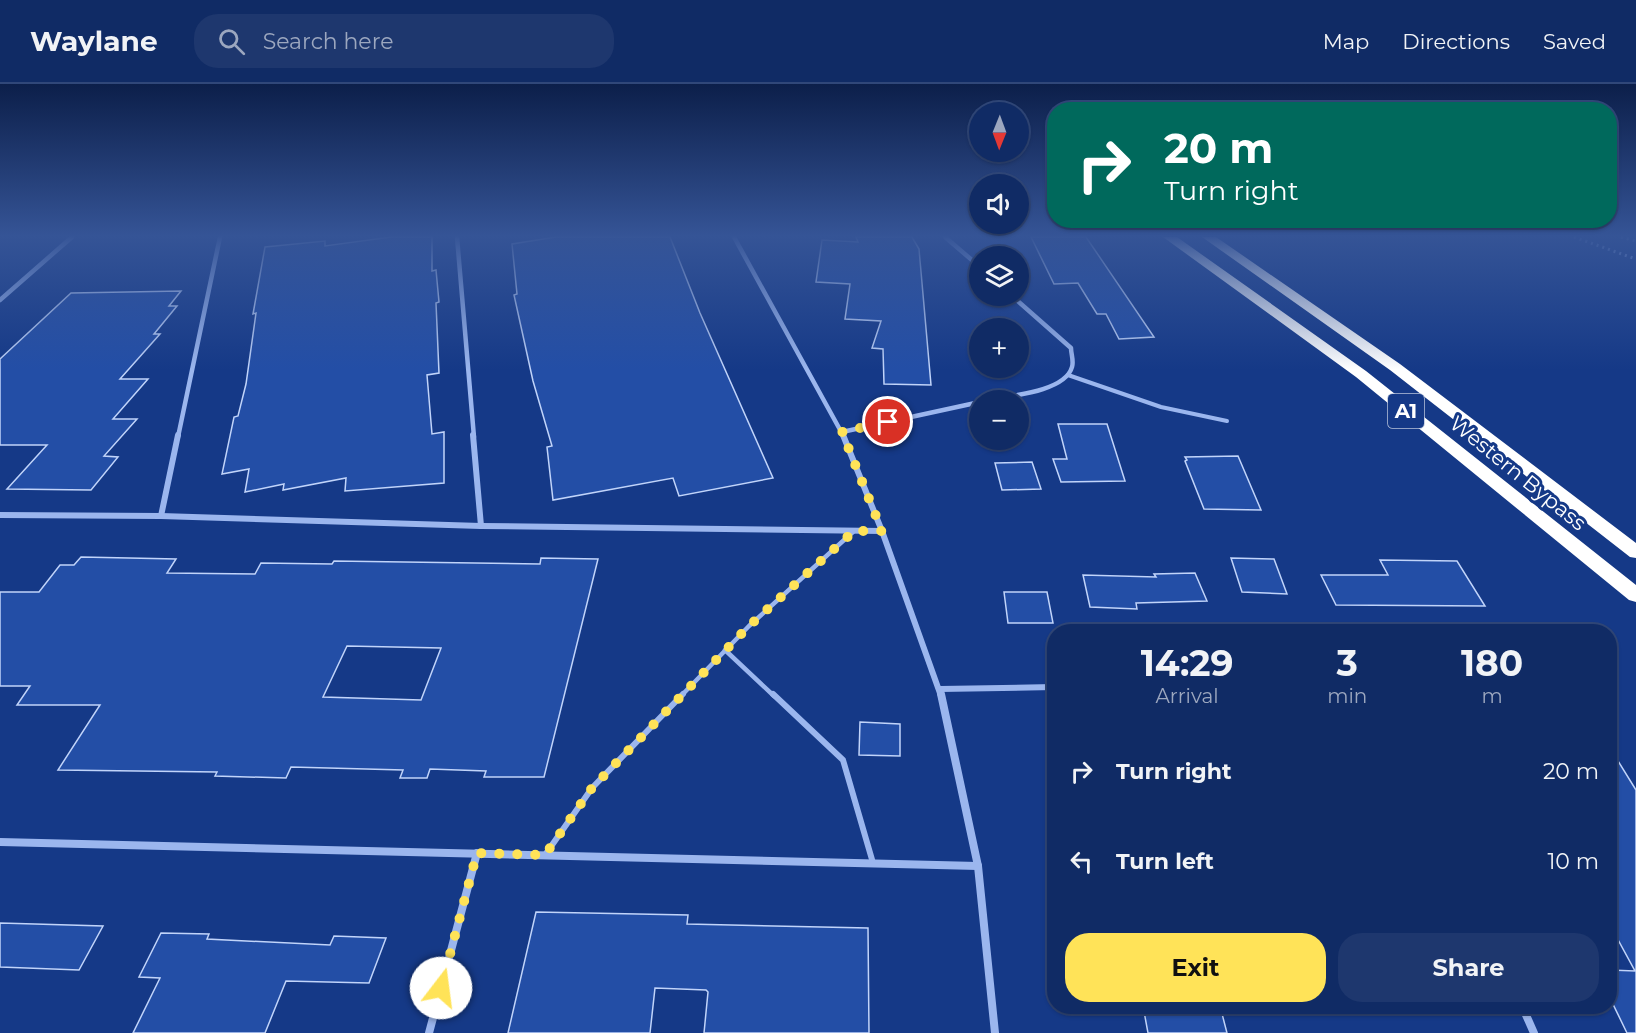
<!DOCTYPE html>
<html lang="en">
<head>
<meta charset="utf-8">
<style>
	:root { --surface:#102b65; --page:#1e376e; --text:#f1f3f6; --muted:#9ca7bf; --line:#304779; --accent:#ffe358 }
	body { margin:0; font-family:Montserrat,sans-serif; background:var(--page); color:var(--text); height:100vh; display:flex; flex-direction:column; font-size:22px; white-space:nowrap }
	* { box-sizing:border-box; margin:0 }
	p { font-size:20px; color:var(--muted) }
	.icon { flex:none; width:33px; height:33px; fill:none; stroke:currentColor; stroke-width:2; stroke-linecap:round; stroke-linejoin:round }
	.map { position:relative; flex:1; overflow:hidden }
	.drawer { position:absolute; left:1047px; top:540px; width:570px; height:390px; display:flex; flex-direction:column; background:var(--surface); border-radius:24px; box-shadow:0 2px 4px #0004,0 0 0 2px var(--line) }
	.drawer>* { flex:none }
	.hud { position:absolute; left:1047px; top:18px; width:570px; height:126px; border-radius:24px; box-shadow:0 2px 4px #0004,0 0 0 2px var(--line); background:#00695c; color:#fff; overflow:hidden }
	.needle { width:39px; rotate:181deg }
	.controls { position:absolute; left:969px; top:18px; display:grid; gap:12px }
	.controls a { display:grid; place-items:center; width:60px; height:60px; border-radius:50%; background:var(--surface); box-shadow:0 2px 4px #0004,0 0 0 2px var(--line); font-size:30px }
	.pin { position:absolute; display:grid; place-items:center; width:51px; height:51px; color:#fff; margin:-26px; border:3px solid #fff; border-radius:50%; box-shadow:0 2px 6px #0007 }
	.me { position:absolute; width:66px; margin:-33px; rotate:15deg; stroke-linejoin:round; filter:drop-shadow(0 0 4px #0008) }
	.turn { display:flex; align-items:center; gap:21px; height:126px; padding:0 18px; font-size:27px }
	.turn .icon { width:78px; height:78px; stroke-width:2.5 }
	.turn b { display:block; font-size:42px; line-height:51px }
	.eta { display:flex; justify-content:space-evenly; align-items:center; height:102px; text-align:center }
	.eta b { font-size:36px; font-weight:700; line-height:42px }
	.button { display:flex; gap:12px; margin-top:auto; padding:12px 18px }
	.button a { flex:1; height:69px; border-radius:24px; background:var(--accent); color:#111; font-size:24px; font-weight:700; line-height:69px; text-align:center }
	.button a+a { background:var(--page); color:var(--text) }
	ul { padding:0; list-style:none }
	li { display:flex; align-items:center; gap:18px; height:90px; padding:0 18px }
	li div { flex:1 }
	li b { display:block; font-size:22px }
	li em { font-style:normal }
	header { display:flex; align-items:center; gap:36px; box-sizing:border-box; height:84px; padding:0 30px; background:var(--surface); border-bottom:2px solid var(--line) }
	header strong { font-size:28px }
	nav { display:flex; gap:33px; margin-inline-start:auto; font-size:21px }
	.search { width:420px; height:54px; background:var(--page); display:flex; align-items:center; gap:15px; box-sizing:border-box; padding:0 21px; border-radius:24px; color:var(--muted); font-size:22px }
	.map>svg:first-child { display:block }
	.building { fill:#234ea6; stroke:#c1d4fa; stroke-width:1.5; fill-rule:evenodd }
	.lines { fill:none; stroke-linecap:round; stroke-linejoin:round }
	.path { stroke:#9bb6ee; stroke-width:3; stroke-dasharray:2 4; stroke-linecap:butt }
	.lane-far2 { stroke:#9bb6ee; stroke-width:4 }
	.lane-far1 { stroke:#9bb6ee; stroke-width:4.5 }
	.lane { stroke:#9bb6ee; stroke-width:6 }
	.street-far2 { stroke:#9bb6ee; stroke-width:4.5 }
	.street-far1 { stroke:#9bb6ee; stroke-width:6 }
	.street { stroke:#9bb6ee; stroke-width:8 }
	.highway { fill:#fff; fill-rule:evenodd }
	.route { stroke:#ffe358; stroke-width:10; stroke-dasharray:0 18 }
	.labels { text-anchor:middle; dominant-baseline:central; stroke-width:6; stroke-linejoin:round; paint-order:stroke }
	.shield { fill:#153987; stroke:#b9c4db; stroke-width:1.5 }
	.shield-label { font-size:20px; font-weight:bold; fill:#fff }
	.street-label { font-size:21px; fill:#fff; stroke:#153987 }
</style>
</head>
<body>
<header>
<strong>Waylane</strong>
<div class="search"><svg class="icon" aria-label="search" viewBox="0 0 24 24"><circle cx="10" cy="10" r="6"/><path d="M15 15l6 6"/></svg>Search here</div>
<nav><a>Map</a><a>Directions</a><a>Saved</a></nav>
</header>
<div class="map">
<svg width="1636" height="949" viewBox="0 0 1636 949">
	<rect width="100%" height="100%" fill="#153987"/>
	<!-- building -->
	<g class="building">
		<path d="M391 153H432V187L436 186 439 218 436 219 439 289 427 291 432 350 444 348V399L345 407 346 394 283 406 284 400 245 408 249 385 222 390 234 333 238 332 246 300 256 229 253 230 265 163 325 157V162Z"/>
		<path d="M556 153H670L700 229 773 394 679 412 673 394 553 416 547 363 552 362 533 297 514 211 517 210 512 160Z"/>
		<path d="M856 153H912L919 165 931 301 884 300 883 265 872 264 881 237 845 235 850 200 816 198 822 156 858 158Z"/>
		<path d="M1031 153H1086L1154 253 1119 255 1106 230H1097L1078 199 1054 200Z"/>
		<path d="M181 207 169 222H177L154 250H160L120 295H148L113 335H137L104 372 118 373 91 406 7 405 47 361H0V275L71 209Z"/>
		<path d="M1058 340H1107L1125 397 1061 398 1053 375H1067Z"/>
		<path d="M1238 372 1261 426 1204 425 1185 377 1187 376 1185 373Z"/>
		<path d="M1032 378 1041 405 1002 406 995 379Z"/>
		<path d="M81 473 176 475 167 489 255 490 261 479 332 480 334 477 540 480 541 474 598 475 544 693H484L486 687 430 685 427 694H400L403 686 291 683 286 694 215 692 217 688 58 686 100 621H17L30 602H0V508H39L60 481H74ZM347 562 441 564 421 616 323 613Z"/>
		<path d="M1231 474 1274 475 1287 510 1242 508Z"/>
		<path d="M1380 476 1457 477 1485 522 1336 521 1321 491H1388Z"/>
		<path d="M1195 489 1207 517 1136 519 1137 525 1090 523 1083 491 1156 493 1154 490Z"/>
		<path d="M1004 508H1047L1053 539H1008Z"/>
		<path d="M860 638 900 640V672L859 671Z"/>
		<path d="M1610 664 1636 706V949H1627L1610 914V886L1635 887 1610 841Z"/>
		<path d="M536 828 688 831 687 840 868 844 869 949H704L708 908 706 906 655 904 650 949H508Z"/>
		<path d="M0 839 103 842 79 886 0 883Z"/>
		<path d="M161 849 209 850 207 855 330 861 334 852 386 854 369 899 286 897 265 949H133L160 894 139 893Z"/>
		<path d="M1143 922H1220L1227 949H1148Z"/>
	</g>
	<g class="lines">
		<!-- path -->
		<g class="path">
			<path d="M1574 153 1636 175"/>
			<path d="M1621 153 1636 157"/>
		</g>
		<!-- lane-far2 -->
		<path class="lane-far2" d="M1068 291 1161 323 1227 337"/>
		<!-- lane-far1 -->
		<g class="lane-far1">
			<path d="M725 566 774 612"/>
			<path d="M681 612 749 542 854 447"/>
		</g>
		<!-- lane -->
		<g class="lane">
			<path d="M773 610 843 676 873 779"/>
			<path d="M545 771 592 704 683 610"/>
		</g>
		<!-- street-far2 -->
		<g class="street-far2">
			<path d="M457 153 474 353"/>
			<path d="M734 153 844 353"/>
			<path d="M945 153 980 183"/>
			<path d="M0 216 72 153"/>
			<path d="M987 316C1009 312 1065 308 1072 283 1074 277 1071 270 1071 264L1012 212"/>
			<path d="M842 348 980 318"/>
			<path d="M178 353 220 153"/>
		</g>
		<!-- street-far1 -->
		<g class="street-far1">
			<path d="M473 351 481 442"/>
			<path d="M843 351 882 447 941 612"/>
			<path d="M0 431 161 432 481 442 882 447"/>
			<path d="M161 432 178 351"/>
			<path d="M940 605 1054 603"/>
		</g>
		<!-- street -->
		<g class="street">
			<path d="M941 610 978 782 995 949"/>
			<path d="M0 758 978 782"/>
			<path d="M1522 922 1534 949"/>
			<path d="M429 949 477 769"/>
		</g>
		<!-- highway -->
		<g class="highway">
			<path d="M1163 153H1177L1366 287 1636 501V518L1629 516 1356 293Z"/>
			<path d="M1202 153H1216L1400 280 1636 459V474L1630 473 1390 286Z"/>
		</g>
	</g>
	<!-- sky -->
	<linearGradient id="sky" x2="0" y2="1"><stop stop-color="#0c1f4a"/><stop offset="0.53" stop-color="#355496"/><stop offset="1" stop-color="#355496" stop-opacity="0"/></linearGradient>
	<rect width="1636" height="286" fill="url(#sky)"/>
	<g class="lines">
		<!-- route -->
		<path class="route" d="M441 904 477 769 545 771 592 704 749 542 854 447H882L842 348 888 338"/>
	</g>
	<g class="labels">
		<!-- shield labels -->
		<rect class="shield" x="1388" y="310" width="36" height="34" rx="4.5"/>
		<g class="shield-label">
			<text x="1406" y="327">A1</text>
		</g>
		<!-- street labels -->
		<g class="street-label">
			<text transform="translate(1518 389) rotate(39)">Western Bypass</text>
		</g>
	</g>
</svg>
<div class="controls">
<a><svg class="needle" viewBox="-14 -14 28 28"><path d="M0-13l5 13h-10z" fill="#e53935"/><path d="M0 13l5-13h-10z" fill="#9ca7bf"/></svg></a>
<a><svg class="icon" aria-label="sound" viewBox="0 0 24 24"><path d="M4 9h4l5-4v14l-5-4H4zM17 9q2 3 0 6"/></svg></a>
<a><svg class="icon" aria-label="layers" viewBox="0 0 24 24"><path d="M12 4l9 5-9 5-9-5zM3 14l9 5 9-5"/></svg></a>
<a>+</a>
<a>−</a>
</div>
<div class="pin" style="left:888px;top:338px;background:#d93025"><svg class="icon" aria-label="arrive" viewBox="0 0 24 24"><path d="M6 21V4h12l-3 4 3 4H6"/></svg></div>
<svg class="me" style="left:441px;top:904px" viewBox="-20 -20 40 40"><circle r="19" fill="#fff"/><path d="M0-13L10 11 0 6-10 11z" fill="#ffe358"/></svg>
<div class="hud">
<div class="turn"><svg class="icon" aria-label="right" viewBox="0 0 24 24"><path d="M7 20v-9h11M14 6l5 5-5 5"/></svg><div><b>20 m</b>Turn right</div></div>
</div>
<section class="drawer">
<div class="eta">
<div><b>14:29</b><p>Arrival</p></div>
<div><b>3</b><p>min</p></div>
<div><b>180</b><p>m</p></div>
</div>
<ul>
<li><svg class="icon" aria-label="right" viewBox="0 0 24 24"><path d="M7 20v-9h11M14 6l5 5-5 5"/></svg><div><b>Turn right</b></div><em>20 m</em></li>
<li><svg class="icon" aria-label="left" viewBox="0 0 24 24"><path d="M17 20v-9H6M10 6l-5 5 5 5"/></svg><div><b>Turn left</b></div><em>10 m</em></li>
</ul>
<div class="button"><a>Exit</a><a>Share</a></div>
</section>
</div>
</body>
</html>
